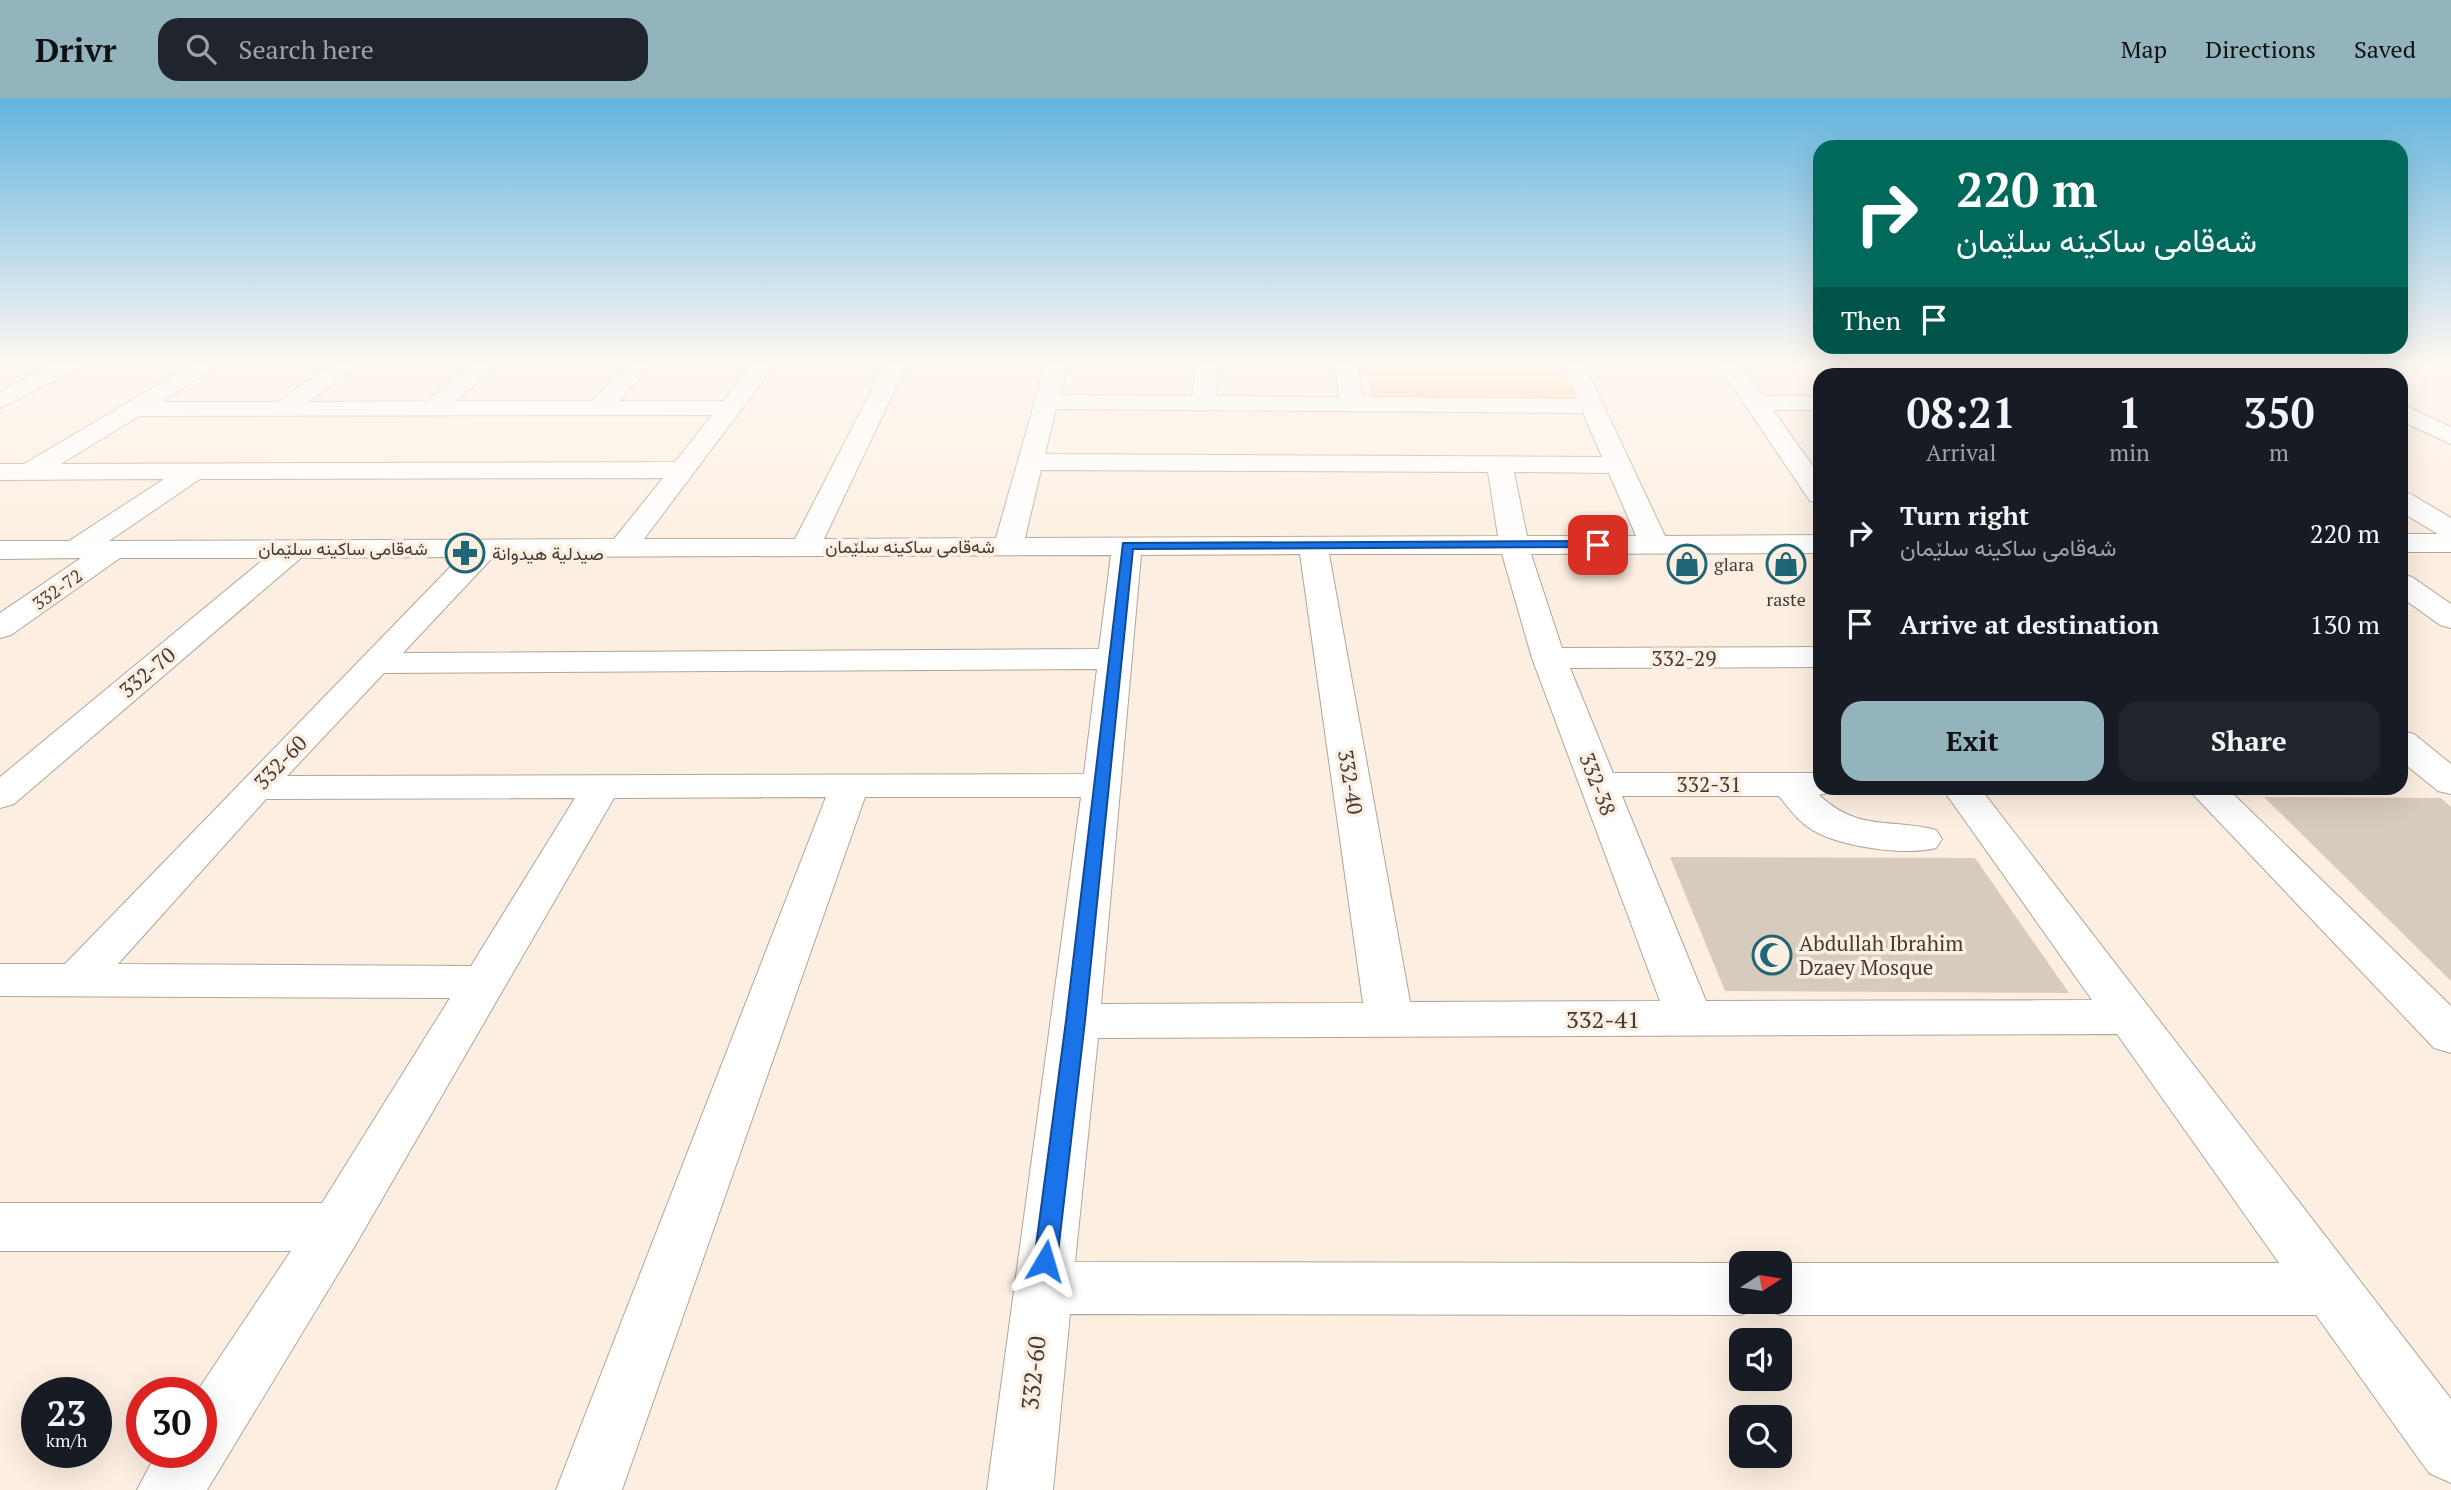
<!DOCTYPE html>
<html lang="en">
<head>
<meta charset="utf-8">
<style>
	:root { --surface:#171b24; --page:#20242c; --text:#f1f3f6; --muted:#9ea1a6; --accent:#93b4bc }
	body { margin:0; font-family:"PT Serif",Vazirmatn,serif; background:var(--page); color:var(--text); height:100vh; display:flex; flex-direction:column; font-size:26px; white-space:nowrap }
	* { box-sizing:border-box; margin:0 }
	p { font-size:23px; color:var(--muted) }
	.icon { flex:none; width:38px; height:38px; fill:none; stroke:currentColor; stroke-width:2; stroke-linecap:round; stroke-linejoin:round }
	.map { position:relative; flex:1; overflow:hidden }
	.details { position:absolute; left:1813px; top:270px; width:595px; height:427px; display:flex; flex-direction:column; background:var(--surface); border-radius:21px; box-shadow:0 7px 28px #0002 }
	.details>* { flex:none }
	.guide { position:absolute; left:1813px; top:42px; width:595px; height:214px; border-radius:21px; box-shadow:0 7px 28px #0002; background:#00695c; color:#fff; overflow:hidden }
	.needle { width:46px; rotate:78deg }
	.tools { position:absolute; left:1729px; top:1153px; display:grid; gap:14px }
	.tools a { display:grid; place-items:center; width:63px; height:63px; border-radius:14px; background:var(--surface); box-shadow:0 7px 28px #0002; font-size:35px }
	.speed { position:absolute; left:21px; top:1279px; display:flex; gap:14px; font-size:35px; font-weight:700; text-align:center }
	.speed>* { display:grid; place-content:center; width:91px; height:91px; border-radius:50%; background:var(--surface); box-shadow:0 7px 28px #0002; line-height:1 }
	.speed small { font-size:18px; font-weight:400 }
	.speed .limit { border:10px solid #d22; background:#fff; color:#111 }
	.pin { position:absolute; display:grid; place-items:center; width:60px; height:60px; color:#fff; margin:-30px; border-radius:14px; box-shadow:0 4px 10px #0006 }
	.me { position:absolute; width:77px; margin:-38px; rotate:7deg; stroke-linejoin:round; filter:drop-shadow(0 0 5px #0008) }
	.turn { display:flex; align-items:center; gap:24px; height:147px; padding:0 28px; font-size:32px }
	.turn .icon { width:91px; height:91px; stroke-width:2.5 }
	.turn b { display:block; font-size:49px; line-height:60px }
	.then { display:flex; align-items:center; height:66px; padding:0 28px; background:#0003; gap:14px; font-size:26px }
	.eta { display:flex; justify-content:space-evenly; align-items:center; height:119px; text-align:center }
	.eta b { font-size:42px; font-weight:800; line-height:49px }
	.button { display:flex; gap:14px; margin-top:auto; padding:14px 28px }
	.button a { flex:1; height:80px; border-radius:21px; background:var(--accent); color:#111; font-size:28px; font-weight:800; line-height:80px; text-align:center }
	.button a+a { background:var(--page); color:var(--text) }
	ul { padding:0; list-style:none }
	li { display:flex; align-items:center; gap:21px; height:91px; padding:0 28px }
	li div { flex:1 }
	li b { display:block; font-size:26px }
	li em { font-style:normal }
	header { display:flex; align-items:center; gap:42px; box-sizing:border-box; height:98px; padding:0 35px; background:var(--accent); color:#111 }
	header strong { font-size:33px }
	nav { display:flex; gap:38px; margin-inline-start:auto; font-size:24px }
	.search { width:490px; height:63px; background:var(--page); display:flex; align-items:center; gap:18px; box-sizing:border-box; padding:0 24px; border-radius:21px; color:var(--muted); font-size:26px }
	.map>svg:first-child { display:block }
	.green { fill:#f9cc9a }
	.building { fill:#d7cbbd }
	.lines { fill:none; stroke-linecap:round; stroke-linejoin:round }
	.minor-casing { stroke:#b1a598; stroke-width:2 }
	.minor { fill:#fff; fill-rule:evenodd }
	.route { fill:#1a73e8; stroke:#114b97; stroke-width:2 }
	.labels { text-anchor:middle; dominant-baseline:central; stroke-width:7; stroke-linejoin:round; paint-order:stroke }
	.far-street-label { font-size:18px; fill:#413c36; stroke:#fcefe1 }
	.far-poi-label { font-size:18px; fill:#413c36; stroke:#fcefe1; text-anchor:start }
	.street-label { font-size:21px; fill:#413c36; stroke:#fcefe1 }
	.poi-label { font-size:21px; fill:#413c36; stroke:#fcefe1; text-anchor:start }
	.near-street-label { font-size:24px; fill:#413c36; stroke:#fcefe1 }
</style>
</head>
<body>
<header>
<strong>Drivr</strong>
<div class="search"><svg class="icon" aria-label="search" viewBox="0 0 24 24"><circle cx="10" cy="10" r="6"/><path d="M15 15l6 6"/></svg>Search here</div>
<nav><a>Map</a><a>Directions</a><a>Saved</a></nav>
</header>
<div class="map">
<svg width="2451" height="1392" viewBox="0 0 2451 1392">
	<rect width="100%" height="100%" fill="#fcefe1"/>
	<!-- green -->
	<g class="green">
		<path d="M1364 264H1562L1582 300 1371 299Z"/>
		<path d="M2053 264H2153L2173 276H2069Z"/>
	</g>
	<!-- building -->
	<g class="building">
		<path d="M2264 699 2441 700 2451 709V883Z"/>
		<path d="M1670 759 1975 760 2069 895 1725 893Z"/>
	</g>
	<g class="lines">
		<defs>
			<g id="minor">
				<path d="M57 264H86L83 269 0 310V294Z"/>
				<path d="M196 264H223L162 304H277L336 264H362L308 304 427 303 476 264H501L456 303H592L630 264H654L619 303H724L754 264H777L644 441H795L886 264H908L824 441 996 440 1046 264H1068L1060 297 1192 298 1197 264H1219L1216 298 1339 299 1335 264H1357L1363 299 1577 301 1561 264H1583L1665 438 1820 437V455L1531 456 1562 550 1820 549V569L1570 570 1613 675H1820V690H1837L1833 694 1819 697C1859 734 1889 720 1936 732L1942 741 1936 750C1906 758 1846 749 1818 735 1801 727 1790 712 1779 698H1622L1706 903 2092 902 1942 690H1980L2451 1301V1385L2429 1375 2316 1217H1780L1760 1209 1741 1217 1070 1216 1053 1392H987L1081 699H865L622 1392H556L826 699 614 700 356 1146 207 1392H137L157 1354H201V1295H196L291 1153H0V1105H322L450 900 0 898V866H65L460 459 301 460 14 706 0 710V679L265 460H120L11 537 0 540V515L81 460 0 461V443H69L164 381 0 382V366H24ZM1056 311 1583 315 1602 359 1045 356ZM712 317 675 364 61 366 139 318ZM1041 372 1488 374 1498 438 1025 440ZM1514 374 1609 375 1636 438H1527ZM663 380 614 441 109 443 200 381ZM1300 456 1363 905 1101 906 1141 457ZM1329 456H1502L1532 560 1660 903 1410 904ZM1111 457 1099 551 403 555 493 459ZM1097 571 1084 676 287 678 384 575ZM575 700 471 868 118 866 266 701ZM2117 936 2279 1165H1780V1204H1741V1165L1075 1164 1098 940Z"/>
				<path d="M1716 264H1738L1763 298H1820V312H1773L1820 378V405L1810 403Z"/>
				<path d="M1881 264H1905L1915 276H1892Z"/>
				<path d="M2023 264H2048L2060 276H2036Z"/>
				<path d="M2164 264H2192L2206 276H2180Z"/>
				<path d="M2297 264H2326L2342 276H2315Z"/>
				<path d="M2401 306 2451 329V346L2401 323Z"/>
				<path d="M2401 394 2411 396 2451 420V454H2401V436H2438L2401 414Z"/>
				<path d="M2401 476 2412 479 2451 506V530L2440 527 2401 499Z"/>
				<path d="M2401 633 2414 636 2451 666V696L2438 693 2401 663Z"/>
				<path d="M2187 690H2227L2451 908V955L2434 950Z"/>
			</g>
		</defs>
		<!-- minor casing -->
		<use href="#minor" class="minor-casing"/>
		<!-- minor -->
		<use href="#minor" class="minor"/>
	</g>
	<!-- sky -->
	<linearGradient id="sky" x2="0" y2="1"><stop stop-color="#63b4de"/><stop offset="0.58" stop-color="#fef8f2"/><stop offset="1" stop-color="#fef8f2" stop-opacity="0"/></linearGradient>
	<rect width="2451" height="459" fill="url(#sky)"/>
	<!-- route -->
	<path class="route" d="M1598 443 1602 444V449L1133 451 1085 923 1057 1163 1054 1171 1045 1174 1037 1171 1034 1163 1066 923 1123 445Z"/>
	<!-- icons -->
	<defs>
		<symbol id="pharmacy-ring" viewBox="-11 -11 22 22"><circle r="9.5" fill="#fcefe1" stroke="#206676" stroke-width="1.5"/><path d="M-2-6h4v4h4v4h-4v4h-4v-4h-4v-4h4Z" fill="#206676"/></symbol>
		<symbol id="shop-ring" viewBox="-11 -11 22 22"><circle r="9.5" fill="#fcefe1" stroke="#206676" stroke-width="1.5"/><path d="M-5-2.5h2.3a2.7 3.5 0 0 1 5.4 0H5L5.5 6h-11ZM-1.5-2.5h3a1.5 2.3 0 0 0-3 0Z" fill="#206676"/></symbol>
		<symbol id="mosque-ring" viewBox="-11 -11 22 22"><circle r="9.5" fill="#fcefe1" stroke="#206676" stroke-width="1.5"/><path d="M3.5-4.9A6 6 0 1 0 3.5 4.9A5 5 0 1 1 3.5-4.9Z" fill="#206676"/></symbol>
	</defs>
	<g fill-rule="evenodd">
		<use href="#pharmacy-ring" x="443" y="433" width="44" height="44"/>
		<use href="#shop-ring" x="1665" y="444" width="44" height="44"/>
		<use href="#shop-ring" x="1764" y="444" width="44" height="44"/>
		<use href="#mosque-ring" x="1750" y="835" width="44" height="44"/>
	</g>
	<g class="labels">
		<!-- far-street labels -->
		<g class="far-street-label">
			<text x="910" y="448">شەقامی ساکینە سلێمان</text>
			<text x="343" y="450">شەقامی ساکینە سلێمان</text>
			<text transform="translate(57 491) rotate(-35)">332-72</text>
		</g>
		<!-- far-poi labels -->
		<g class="far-poi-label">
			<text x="492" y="455">صيدلية هيدوانة</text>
			<text x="1714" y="466">glara</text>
			<text x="1786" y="501" text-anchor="middle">raste</text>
		</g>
		<!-- street labels -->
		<g class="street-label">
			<text x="1684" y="560">332-29</text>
			<text transform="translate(147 574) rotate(-40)">332-70</text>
			<text transform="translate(280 664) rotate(-46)">332-60</text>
			<text transform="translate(1351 684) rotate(81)">332-40</text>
			<text transform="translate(1598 686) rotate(69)">332-38</text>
			<text x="1709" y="686">332-31</text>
		</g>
		<!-- poi labels -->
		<g class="poi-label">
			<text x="1799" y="845">Abdullah Ibrahim<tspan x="1799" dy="24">Dzaey Mosque</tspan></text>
		</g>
		<!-- near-street labels -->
		<g class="near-street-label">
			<text x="1603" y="921">332-41</text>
			<text transform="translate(1033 1275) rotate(-84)">332-60</text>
		</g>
	</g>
</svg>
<div class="tools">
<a><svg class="needle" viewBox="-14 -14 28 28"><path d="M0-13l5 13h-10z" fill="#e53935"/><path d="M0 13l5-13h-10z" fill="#9ea1a6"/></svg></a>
<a><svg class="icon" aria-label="sound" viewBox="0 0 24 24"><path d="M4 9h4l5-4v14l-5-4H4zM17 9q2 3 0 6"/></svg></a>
<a><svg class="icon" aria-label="search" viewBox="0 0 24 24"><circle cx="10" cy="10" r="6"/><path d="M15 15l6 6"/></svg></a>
</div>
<div class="speed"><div>23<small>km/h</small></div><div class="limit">30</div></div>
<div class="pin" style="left:1598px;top:447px;background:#d93025"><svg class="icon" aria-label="arrive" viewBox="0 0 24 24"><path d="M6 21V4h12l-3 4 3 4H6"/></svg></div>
<svg class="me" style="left:1045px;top:1163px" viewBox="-20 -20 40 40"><path d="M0-17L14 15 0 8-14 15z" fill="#1a73e8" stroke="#fff" stroke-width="4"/></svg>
<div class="guide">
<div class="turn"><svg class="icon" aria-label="right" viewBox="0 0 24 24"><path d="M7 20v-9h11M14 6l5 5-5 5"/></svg><div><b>220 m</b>شەقامی ساکینە سلێمان</div></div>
<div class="then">Then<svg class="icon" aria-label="arrive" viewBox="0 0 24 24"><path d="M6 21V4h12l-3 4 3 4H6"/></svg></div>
</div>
<section class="details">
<div class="eta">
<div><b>08:21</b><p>Arrival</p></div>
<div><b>1</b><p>min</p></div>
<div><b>350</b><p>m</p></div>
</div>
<ul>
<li><svg class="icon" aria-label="right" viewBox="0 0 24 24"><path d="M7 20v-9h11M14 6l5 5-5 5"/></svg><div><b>Turn right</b><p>شەقامی ساکینە سلێمان</p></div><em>220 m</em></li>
<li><svg class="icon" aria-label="arrive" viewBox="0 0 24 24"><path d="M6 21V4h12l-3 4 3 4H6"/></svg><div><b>Arrive at destination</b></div><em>130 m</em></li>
</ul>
<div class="button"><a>Exit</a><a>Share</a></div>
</section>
</div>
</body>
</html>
